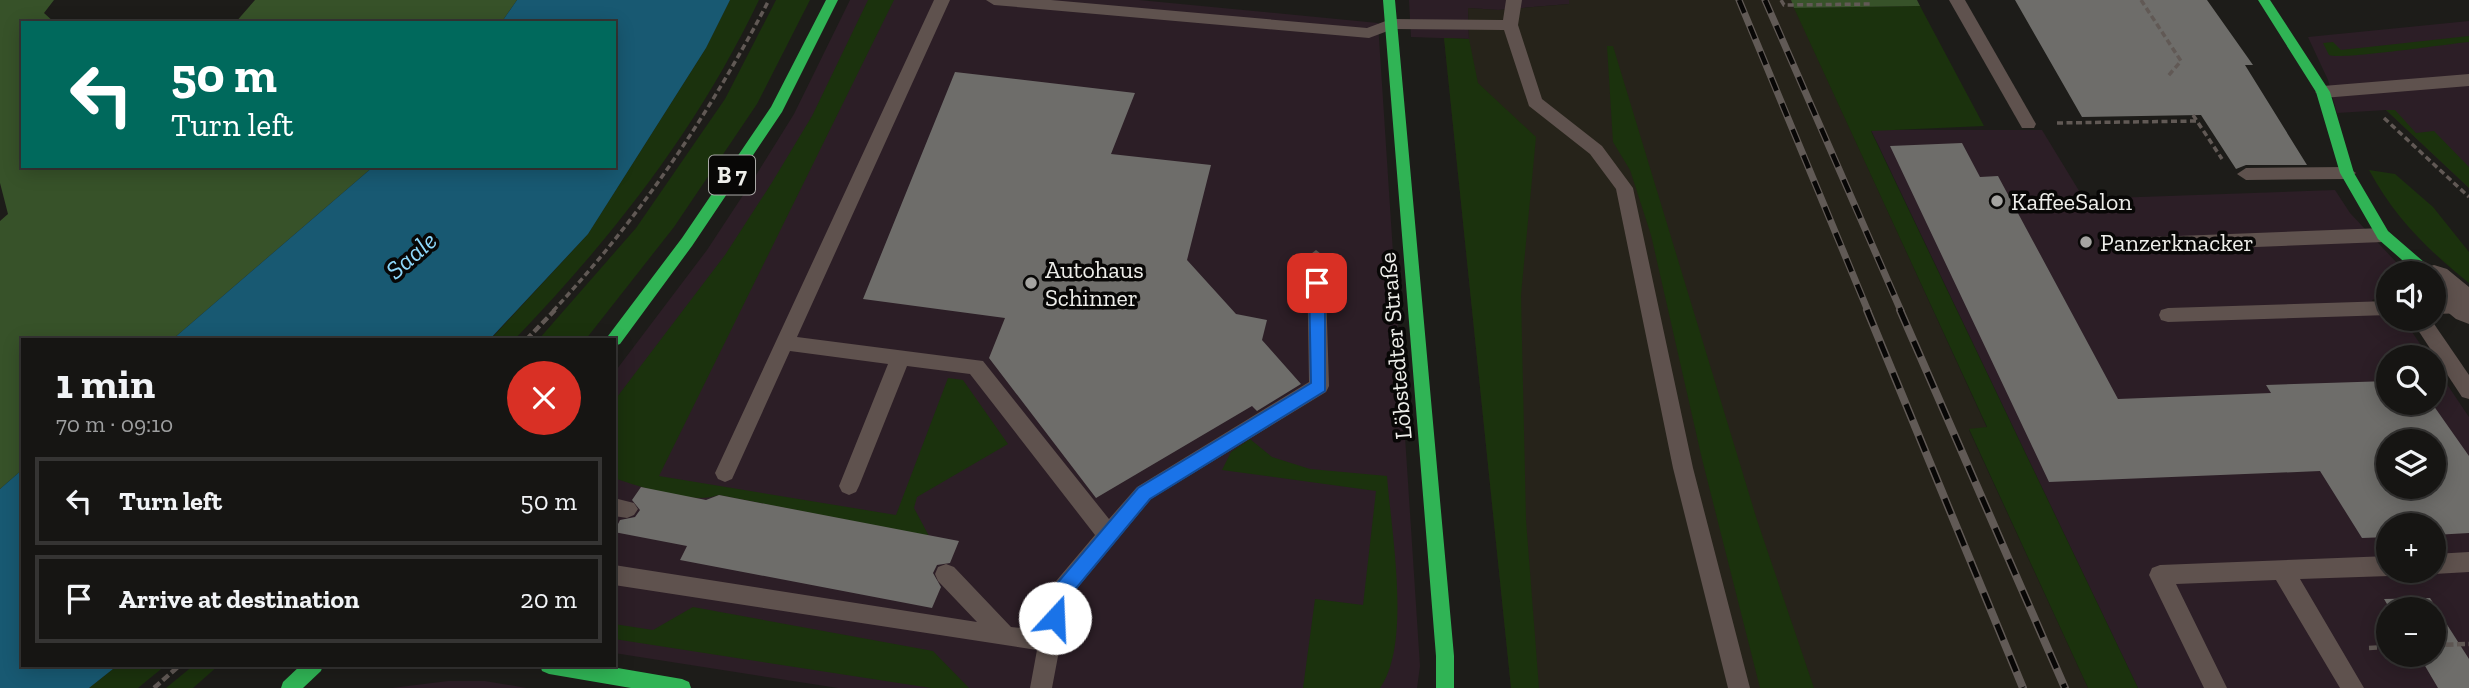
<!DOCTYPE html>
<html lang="en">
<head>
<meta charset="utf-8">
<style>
	:root { --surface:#161513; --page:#232221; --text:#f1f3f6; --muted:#9e9fa0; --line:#353433 }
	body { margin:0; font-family:"Zilla Slab",serif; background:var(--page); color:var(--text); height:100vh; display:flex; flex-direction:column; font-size:26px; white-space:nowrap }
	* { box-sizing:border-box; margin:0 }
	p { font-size:23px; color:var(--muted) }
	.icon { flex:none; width:38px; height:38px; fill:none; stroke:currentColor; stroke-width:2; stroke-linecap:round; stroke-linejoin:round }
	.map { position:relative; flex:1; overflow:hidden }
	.side { position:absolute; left:21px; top:338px; width:595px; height:329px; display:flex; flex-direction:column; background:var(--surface); border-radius:0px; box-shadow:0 4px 18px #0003,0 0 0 2px var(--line) }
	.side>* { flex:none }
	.banner { position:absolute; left:21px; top:21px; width:595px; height:147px; border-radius:0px; box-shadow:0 4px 18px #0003,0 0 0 2px var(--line); background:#00695c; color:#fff; overflow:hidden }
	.buttons { position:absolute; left:2376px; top:261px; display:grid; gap:14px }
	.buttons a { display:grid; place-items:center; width:70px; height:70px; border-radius:50%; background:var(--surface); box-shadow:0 4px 18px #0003,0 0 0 2px var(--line); font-size:35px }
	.pin { position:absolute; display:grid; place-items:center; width:60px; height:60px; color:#fff; margin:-30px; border-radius:14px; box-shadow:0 4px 10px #0006 }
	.me { position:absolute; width:77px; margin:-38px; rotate:20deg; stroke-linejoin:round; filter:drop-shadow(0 0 5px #0008) }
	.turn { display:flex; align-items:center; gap:24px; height:147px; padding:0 35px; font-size:32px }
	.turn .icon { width:91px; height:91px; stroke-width:2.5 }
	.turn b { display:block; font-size:49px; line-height:60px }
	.round { display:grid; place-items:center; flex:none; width:74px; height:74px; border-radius:37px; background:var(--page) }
	.head { display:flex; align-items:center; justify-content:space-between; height:119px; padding:0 35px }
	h1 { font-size:42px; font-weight:700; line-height:52px }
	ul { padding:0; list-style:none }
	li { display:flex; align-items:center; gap:21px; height:88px; margin:0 14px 10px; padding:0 21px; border:4px solid var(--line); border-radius:0px }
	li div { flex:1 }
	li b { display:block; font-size:26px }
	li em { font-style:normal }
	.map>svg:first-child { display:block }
	.commercial { fill:#2c1e26; fill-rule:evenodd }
	.built { fill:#26231a }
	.green { fill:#1b320d }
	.forest { fill:#375229 }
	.water { fill:#185972 }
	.building { fill:#6e6d6a; fill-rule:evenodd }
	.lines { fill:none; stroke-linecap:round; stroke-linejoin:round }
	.path-far1 { stroke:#615955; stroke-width:3.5; stroke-dasharray:6 3.5; stroke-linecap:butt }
	.path { stroke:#615955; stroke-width:4.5; stroke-dasharray:8 3.5; stroke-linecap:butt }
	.lane { fill:#5f524e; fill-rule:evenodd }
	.street { fill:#5f524e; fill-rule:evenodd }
	.fast { fill:#30b455; fill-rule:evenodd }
	.rail-far1-casing { stroke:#615a56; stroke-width:7 }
	.rail-casing { stroke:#615a56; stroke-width:8 }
	.rail-far1 { stroke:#080706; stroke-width:4.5; stroke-dasharray:14; stroke-linecap:butt }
	.rail { stroke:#080706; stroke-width:5; stroke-dasharray:17; stroke-linecap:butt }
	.route { fill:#1a73e8; stroke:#114b97; stroke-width:2 }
	.poi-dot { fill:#a5a4a1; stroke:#080706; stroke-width:2.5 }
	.labels { text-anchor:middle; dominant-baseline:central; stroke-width:7; stroke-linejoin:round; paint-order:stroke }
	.shield { fill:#080706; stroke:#a9a9a6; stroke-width:2 }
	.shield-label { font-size:23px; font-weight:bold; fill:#eeeeea }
	.poi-label { font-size:24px; fill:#eeeeea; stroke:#080706; text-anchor:start }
	.street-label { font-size:24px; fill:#eeeeea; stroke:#080706 }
	.water-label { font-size:26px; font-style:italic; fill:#8fd9fc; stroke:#080706 }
</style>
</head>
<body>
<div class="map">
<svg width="2469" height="688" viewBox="0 0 2469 688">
	<rect width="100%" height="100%" fill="#1d1c19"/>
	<!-- commercial -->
	<g class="commercial">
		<path d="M850 0H1139L1378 23 1420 666 1417 688H838L614 653V373L707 250 753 180 794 114Z"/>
		<path d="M1409 0H1569V4L1498 10 1468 8 1469 39 1411 37Z"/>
		<path d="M2469 21V188L2386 110 2337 113 2328 80 2308 37Z"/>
		<path d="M1871 130H2042L2084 199 2335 190 2350 213 2397 263 2398 273H2389V295L2372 300 2390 325 2412 332 2429 357H2389V402H2434V365L2469 417V688H2138ZM2389 441H2434V486H2389ZM2389 525H2434V570H2389ZM2389 609H2434V654H2389Z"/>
		<path d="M448 681H485L527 688H392Z"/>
	</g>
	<!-- built -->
	<path class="built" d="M1569 0H1791L1987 428 1969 430 2088 688H1511L1444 38 1469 39 1468 8 1498 10 1569 4Z"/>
	<!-- green -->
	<g class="green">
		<path d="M730 0H759C698 128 613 237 515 339L490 340 588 234 706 48Z"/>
		<path d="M776 0H810L757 104 674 227 586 339H539L636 228 725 99Z"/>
		<path d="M868 0H894L659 476 896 515 948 378 963 380 1008 444 917 497 914 508 929 536 719 495C692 505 641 487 614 478V401L725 255 771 184 812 116Z"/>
		<path d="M1920 6 1984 126 1871 131 2138 688H2088L1969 429 1987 427 1794 8Z"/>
		<path d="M2469 36V42C2446 44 2342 60 2329 55L2323 43 2333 42 2341 50Z"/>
		<path d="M1444 38 1469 39 1478 83 1536 137 1521 295 1526 520 1539 688H1511Z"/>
		<path d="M1607 46H1613L1757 520 1814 688H1760L1702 459 1651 235 1630 170 1613 142Z"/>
		<path d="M2386 110H2395L2416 133 2434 131 2469 167V188Z"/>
		<path d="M2369 170 2395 174 2433 207 2469 252V283C2427 249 2395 218 2369 170Z"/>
		<path d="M1250 439 1272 457 1310 469 1387 476C1391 531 1412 643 1380 688H1303L1315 599 1363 605 1376 491 1222 470 1231 452Z"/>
		<path d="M693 607 933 651 969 688H931L614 639V624L653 630Z"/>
		<path d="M118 665H166L138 688H89Z"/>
		<path d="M194 665H219L193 688H166Z"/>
	</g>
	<!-- forest -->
	<g class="forest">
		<path d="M0 0H54L44 13 55 23H23V166H374L173 339 23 340V469L0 489V221L8 214 0 183Z"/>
		<path d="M255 0H517L501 23H235Z"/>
		<path d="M1791 0H1917L1920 6 1794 8Z"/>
	</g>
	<!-- water -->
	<g class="water">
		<path d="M517 0H730L706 48 588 234 490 339H173L374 166H614V23H501Z"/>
		<path d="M23 469V665H118L89 688H0V489Z"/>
	</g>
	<!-- building -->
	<g class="building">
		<path d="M2015 0H2207L2253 65H2245L2307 165H2246L2236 169 2201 115 2082 117Z"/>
		<path d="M955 72 1135 93 1111 154 1211 165 1187 260 1236 314 1267 320 1262 340 1301 384 1257 411 1252 406 1096 498 989 358 1005 318 863 299Z"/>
		<path d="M1962 143 1980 177 1998 176 2118 399 2271 393 2266 385 2389 381V402H2431L2469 456V533L2434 535V525H2389V537L2362 538 2320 471 2049 482 1890 146ZM2389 441H2434V486H2389Z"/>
		<path d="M641 487 706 500 719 495 959 541 950 563 937 565 933 573 941 587 932 608 680 560 687 546 614 532 620 520 635 517 640 510 632 500Z"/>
		<path d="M2430 598 2469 659V688H2438L2418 654H2434V609H2390L2384 599Z"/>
	</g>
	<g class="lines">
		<!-- path-far1 -->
		<g class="path-far1">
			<path d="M1781 0 1784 5 1873 4"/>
			<path d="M2141 0 2181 61 2168 76"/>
			<path d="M2193 115 2222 159"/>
			<path d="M2384 118 2469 197"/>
			<path d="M2057 123 2197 121"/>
			<path d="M553 311C640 218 710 113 769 0"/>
		</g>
		<!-- path -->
		<g class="path">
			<path d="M526 340 555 310"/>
			<path d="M2434 645 2469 644"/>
			<path d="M2369 648 2389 647"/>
			<path d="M154 688 180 665"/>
		</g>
		<!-- lane -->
		<g class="lane">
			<path d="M934 0H950L797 337 983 361 1109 519 1137 487 1309 382 1307 257 1316 250 1325 257 1329 386 1326 392 1151 499 1069 598 1052 688H1030L1037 650 614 585V565L977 622 938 581 935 574 938 567 946 564 954 567 1011 627 1041 630 1051 587 1095 535 970 374 907 366 859 486 856 492 849 495 842 492 839 486 888 364 790 351 732 479 725 482 718 479 715 473Z"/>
			<path d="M986 0H1051L1367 28 1391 19 1503 20 1506 0H1522L1518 25 1542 99 1602 146 1633 188 1693 468 1750 688H1728L1673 468 1616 189 1590 154 1529 106 1504 30 1393 29 1369 38 994 5Z"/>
			<path d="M1949 0H1965L2036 124 2034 128H2022Z"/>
			<path d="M2469 74V86L2323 98 2315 92 2323 86Z"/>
			<path d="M2347 167 2356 173 2347 179 2246 180 2237 174 2246 168Z"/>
			<path d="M2383 228 2392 235 2383 242 2126 252 2117 245 2126 238Z"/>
			<path d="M2434 300 2469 301V313L2434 314Z"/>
			<path d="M2389 301V315L2168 322 2161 320 2159 315 2161 310 2168 308Z"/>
			<path d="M2410 318H2430L2469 375V399L2462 397Z"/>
			<path d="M614 498 634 503 638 509 634 515 627 518 614 516Z"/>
			<path d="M2469 552V572L2434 574 2426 570H2434V554Z"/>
			<path d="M2389 556V570H2398L2389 576 2300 579 2364 688H2340L2276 580 2176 584 2227 688H2204L2149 575 2152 568 2160 565Z"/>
		</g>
		<!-- street -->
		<path class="street" d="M2434 265 2447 269 2469 287V324L2456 319 2434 301V273H2419L2421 269Z"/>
		<!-- fast -->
		<g class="fast">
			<path d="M826 0H838L782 112 692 246 620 344 614 346V340H606L608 336 682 238 771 107Z"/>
			<path d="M1383 0H1395L1454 656V688H1436V656Z"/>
			<path d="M2258 0H2270L2330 92 2354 173 2388 231 2432 269 2435 273 2434 274 2417 273 2378 239 2340 173 2316 92Z"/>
			<path d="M301 665H323L321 671 303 688H281L283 682Z"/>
			<path d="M540 665H600L682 679 689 682 691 688H631L549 674 542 671Z"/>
		</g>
		<defs>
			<g id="rail-far1">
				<path d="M1739 0 1868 311"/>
				<path d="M1765 0 1901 311"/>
			</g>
			<g id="rail">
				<path d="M1867 310 2023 688"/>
				<path d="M1900 310 2065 688"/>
			</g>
		</defs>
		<!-- rail-far1 casing -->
		<use href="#rail-far1" class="rail-far1-casing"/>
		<!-- rail casing -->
		<use href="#rail" class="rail-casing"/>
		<!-- rail-far1 -->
		<use href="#rail-far1" class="rail-far1"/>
		<!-- rail -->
		<use href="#rail" class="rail"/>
	</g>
	<!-- route -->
	<path class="route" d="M1317 277 1325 283V391L1150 499 1068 598 1061 624 1055 626 1048 624 1046 618 1053 588 1138 488 1311 383 1309 283Z"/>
	<!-- markers -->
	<g class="poi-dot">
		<circle cx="1997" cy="201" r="7"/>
		<circle cx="2086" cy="242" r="7"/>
		<circle cx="1031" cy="283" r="7"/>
	</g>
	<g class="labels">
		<!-- shield labels -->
		<rect class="shield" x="709" y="155.5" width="46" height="39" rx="5"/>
		<g class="shield-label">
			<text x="732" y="175">B 7</text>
		</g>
		<!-- poi labels -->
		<g class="poi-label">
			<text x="2011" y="201">KaffeeSalon</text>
			<text x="2100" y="242">Panzerknacker</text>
			<text x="1045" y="269">Autohaus<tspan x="1045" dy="28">Schinner</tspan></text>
		</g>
		<!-- street labels -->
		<g class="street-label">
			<text transform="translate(1395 346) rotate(-95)">Löbstedter Straße</text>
		</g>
		<!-- water labels -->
		<g class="water-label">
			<text transform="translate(411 255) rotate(-41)">Saale</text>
		</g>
	</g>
</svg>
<div class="buttons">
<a><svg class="icon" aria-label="sound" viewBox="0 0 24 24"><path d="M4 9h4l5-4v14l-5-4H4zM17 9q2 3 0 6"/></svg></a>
<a><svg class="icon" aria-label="search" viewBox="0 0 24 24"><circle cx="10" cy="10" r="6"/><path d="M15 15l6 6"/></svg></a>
<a><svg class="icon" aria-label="layers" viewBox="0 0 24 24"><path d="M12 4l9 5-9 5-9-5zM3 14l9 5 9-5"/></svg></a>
<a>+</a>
<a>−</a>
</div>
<div class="pin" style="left:1317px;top:283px;background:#d93025"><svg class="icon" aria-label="arrive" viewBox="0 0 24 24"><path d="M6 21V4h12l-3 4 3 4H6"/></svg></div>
<svg class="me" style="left:1055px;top:618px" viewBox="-20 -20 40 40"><circle r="19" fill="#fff"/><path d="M0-13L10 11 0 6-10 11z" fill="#1a73e8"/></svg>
<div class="banner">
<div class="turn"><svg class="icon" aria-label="left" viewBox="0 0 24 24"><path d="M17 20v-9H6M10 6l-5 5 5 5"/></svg><div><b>50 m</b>Turn left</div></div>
</div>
<section class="side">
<div class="head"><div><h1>1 min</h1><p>70 m · 09:10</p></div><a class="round" style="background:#d93025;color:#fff"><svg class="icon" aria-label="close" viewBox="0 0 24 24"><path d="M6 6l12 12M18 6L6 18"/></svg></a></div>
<ul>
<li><svg class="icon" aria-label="left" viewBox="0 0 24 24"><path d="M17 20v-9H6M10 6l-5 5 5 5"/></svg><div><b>Turn left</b></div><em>50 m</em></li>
<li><svg class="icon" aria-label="arrive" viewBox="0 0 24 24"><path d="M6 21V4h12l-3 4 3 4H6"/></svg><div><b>Arrive at destination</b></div><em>20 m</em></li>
</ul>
</section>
</div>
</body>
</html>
